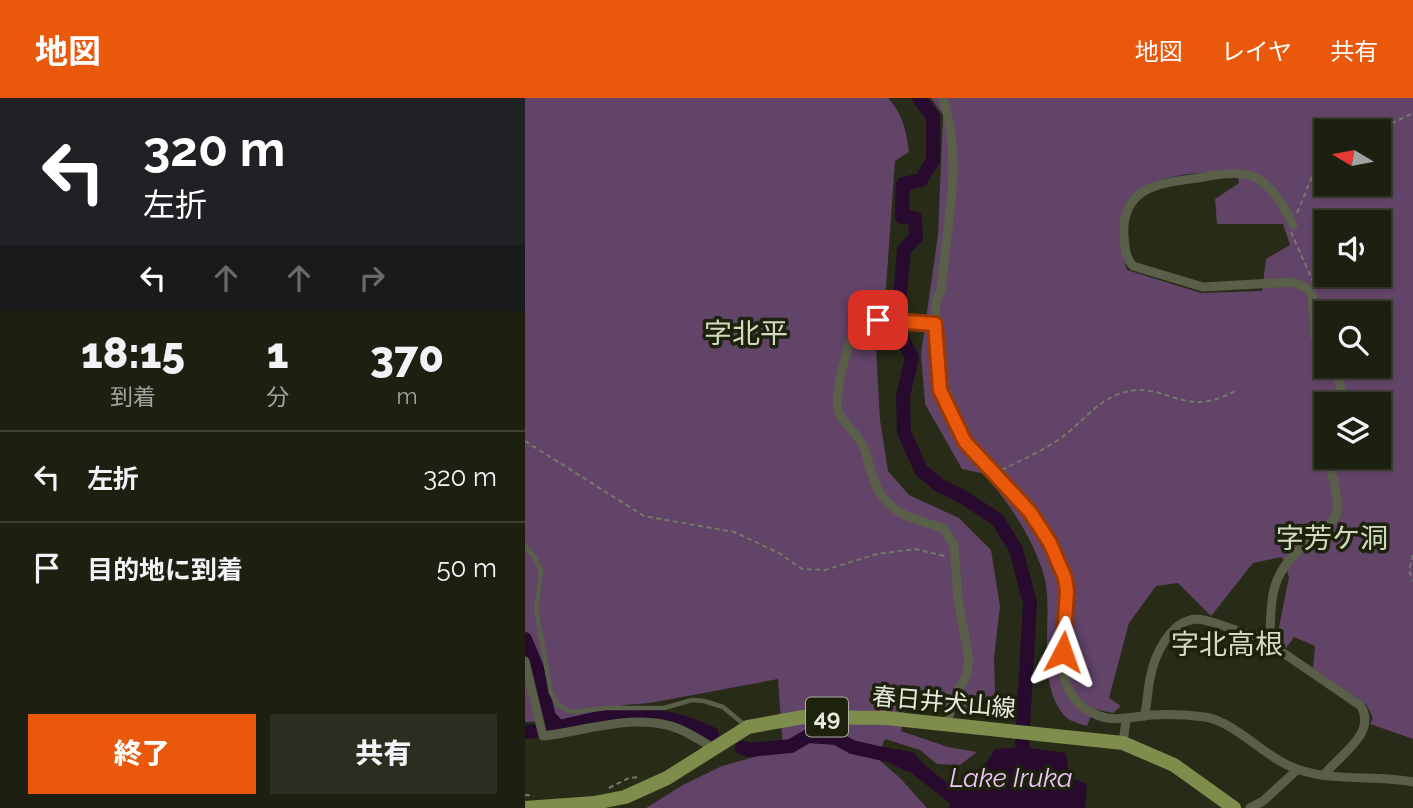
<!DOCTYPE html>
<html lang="ja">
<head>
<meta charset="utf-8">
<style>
	:root { --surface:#1d2011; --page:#2a2d1f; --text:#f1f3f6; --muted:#a0a39f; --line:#3b3e31; --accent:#ea580c }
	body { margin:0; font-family:Raleway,"Noto Sans JP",sans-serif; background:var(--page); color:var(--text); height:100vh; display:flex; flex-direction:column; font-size:26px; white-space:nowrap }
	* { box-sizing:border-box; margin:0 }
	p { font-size:23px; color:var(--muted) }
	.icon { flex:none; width:38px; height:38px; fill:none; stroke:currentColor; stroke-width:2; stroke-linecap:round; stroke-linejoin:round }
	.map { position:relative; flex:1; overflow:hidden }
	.drawer { display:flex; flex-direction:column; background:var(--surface); width:525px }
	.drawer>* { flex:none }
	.hud { background:#202124; color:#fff; overflow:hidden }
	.needle { width:46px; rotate:280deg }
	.tools { position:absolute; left:789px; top:21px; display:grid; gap:14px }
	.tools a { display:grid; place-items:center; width:77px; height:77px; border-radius:0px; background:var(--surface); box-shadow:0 2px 5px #0004,0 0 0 2px var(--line); font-size:35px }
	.pin { position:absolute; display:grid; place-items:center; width:60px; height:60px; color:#fff; margin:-30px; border-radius:14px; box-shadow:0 4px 10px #0006 }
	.me { position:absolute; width:77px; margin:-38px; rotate:4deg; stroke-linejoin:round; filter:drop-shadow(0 0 5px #0008) }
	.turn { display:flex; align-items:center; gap:24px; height:147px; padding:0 28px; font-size:32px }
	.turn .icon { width:91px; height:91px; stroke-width:2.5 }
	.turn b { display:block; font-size:49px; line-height:60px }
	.lanes { display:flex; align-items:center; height:66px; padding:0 28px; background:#0003; justify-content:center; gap:35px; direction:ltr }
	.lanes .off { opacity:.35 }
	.eta { display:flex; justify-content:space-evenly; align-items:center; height:119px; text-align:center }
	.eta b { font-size:42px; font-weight:800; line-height:49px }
	.cta { display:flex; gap:14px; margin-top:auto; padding:14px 28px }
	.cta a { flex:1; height:80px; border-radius:0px; background:var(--accent); color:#fff; font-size:28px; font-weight:800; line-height:80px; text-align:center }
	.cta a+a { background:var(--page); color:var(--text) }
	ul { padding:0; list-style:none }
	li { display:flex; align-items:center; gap:21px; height:91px; padding:0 28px; border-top:2px solid var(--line) }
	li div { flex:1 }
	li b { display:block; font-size:26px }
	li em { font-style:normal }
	header { display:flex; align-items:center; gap:42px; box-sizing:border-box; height:98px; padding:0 35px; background:var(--accent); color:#fff }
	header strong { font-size:33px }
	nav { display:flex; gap:38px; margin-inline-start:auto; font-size:24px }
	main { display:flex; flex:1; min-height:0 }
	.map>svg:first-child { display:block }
	.green { fill:#614468; fill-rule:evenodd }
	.water { fill:#280a2f }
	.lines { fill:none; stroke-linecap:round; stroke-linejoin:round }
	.river { stroke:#280a2f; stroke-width:14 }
	.path { stroke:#757968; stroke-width:2; stroke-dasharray:5 3.5; stroke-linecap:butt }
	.service { stroke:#595f48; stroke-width:4.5 }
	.minor { stroke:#595f48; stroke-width:9 }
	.primary { stroke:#7e8c4c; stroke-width:14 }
	.route-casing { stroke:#983908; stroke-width:18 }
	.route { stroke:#ea580c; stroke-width:12 }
	.labels { text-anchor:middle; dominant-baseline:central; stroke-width:7; stroke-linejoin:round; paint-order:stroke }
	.shield { fill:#1d220d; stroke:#aaaf9f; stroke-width:2 }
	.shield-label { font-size:23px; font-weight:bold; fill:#e7ebde }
	.street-label { font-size:24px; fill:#e7ebde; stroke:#1d220d }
	.water-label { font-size:26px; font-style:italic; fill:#f1c6fa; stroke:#1d220d }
	.quarter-label { font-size:28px; fill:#d3dac0; stroke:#1d220d }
</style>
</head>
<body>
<header>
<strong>地図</strong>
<nav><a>地図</a><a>レイヤ</a><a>共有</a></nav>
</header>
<main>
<section class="drawer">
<div class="hud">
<div class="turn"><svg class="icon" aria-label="left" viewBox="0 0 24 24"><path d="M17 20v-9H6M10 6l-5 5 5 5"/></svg><div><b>320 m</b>左折</div></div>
<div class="lanes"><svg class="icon" aria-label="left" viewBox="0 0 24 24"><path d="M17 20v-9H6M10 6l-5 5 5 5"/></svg><svg class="icon off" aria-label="ahead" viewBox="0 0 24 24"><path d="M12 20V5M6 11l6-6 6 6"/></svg><svg class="icon off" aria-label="ahead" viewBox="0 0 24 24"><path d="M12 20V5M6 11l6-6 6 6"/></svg><svg class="icon off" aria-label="right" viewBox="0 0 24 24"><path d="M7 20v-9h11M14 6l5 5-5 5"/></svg></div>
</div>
<div class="eta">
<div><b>18:15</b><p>到着</p></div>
<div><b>1</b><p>分</p></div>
<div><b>370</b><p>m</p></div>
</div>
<ul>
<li><svg class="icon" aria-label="left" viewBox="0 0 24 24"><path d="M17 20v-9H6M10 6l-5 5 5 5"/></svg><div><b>左折</b></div><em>320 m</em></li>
<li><svg class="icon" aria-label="arrive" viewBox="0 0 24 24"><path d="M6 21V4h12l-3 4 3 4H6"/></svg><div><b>目的地に到着</b></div><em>50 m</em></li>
</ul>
<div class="cta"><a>終了</a><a>共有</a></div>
</section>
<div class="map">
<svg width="888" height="710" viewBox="0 0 888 710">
	<rect width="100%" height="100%" fill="#272b17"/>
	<!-- green -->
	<g class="green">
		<path d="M0 0H363C378 17 381 31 384 54L370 63 360 204 351 248 355 322 363 373 384 397 434 420 466 452 475 508 469 560 470 592 466 613 381 608 376 633 423 649 452 654 435 667 412 666 395 652 360 641 352 660 375 680 402 710H121L158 687 197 668 258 651 253 581 125 605 99 607 33 623 0 624Z"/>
		<path d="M406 0H888V641L845 626 848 620 841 606 788 570 790 548 769 539 761 550 751 544 764 479 757 459 728 465 686 518 653 485 631 488 604 525 584 600 596 608 588 615 569 611 562 628C556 626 547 624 542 620 508 588 530 516 519 478 508 439 485 408 460 376L437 371 400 306 396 256 413 137 418 17ZM802 33H854V86H802ZM712 73 714 85 690 101 692 126H758L765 147 741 161 737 193 676 195 602 172C573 80 643 75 712 73ZM802 124H854V177H802ZM802 215H854V268H802ZM802 306H854V359H802Z"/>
	</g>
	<!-- water -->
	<path class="water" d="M497 649 541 655 544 679 562 686 560 710H424L425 705 385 674 363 664 372 651 390 655C393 663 423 687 432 690L462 664 470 651Z"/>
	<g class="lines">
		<!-- river -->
		<g class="river">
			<path d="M394 0 408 19V62L396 82 378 86 377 119 390 120 391 139 379 152 372 230 387 259 378 298 379 334 396 372 414 387 438 399 473 422 491 452 505 505 497 645 502 669"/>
			<path d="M0 541 12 570 24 619 35 630"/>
			<path d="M0 634C33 633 64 619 97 617 130 615 157 622 187 636"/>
			<path d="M217 650 224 652 266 648 283 638 311 640 327 649 367 658 382 666"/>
		</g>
		<!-- path -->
		<g class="path">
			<path d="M851 33 888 15"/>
			<path d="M772 115 796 57 802 54"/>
			<path d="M766 134 789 186"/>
			<path d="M0 343 119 418 209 434 254 455 277 471 300 472 352 456 390 451 420 458"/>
			<path d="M477 372C494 363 513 355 530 344 557 328 571 299 605 293 630 288 649 304 674 304 686 304 699 299 710 293"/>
			<path d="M888 457 884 472 888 483"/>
			<path d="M84 690 104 680 114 679"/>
			<path d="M0 697 9 698"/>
		</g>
		<!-- service -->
		<path class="service" d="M0 448 10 460 16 473 11 511 26 595 33 607 47 614 81 610H139L167 602 179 603 198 609 221 628"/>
		<!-- minor -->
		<g class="minor">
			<path d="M418 0C439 64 421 127 416 192L411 203C409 253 412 303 442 345 457 367 479 383 497 403 516 424 528 450 539 476 556 519 514 579 561 611 583 627 603 619 627 617 644 616 663 617 680 619 709 623 743 662 772 671 808 684 851 677 888 684"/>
			<path d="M768 127C760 110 747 86 727 78 713 73 688 77 673 80 636 85 596 88 599 138 600 149 600 159 608 168L678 189 767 184 780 189 787 196 790 241 802 261"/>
			<path d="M410 226 353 222 335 224C324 236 307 301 314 315 320 329 334 336 339 350 346 369 347 388 362 404 377 421 399 422 419 431L429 448 433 501 444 561 442 576 427 604 423 625"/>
			<path d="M807 268 816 288 810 306"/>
			<path d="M745 545C746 507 743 480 774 452 787 441 801 432 811 418 817 387 796 363 802 332"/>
			<path d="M0 563 18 638C61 633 113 614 154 631 166 636 177 643 188 650"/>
			<path d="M619 618C623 605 622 594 625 581 629 558 645 522 672 521 685 521 717 536 735 539L836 608C852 636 815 656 799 677"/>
			<path d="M598 645 601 622"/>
			<path d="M725 710 738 703 772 672"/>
		</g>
		<!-- primary -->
		<path class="primary" d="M0 710 69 705 100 699 142 680 223 629 278 619 361 620 598 645 649 667 709 710"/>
	</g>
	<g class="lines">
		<defs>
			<path id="route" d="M353 222 410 226 415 292 440 344 505 414 525 445 540 480 542 493 538 554"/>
		</defs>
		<!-- route casing -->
		<use href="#route" class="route-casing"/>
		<!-- route -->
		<use href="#route" class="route"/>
	</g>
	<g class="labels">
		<!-- shield labels -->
		<rect class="shield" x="281" y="599.5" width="42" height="39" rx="5"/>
		<g class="shield-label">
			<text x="302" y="619">49</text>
		</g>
		<!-- street labels -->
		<g class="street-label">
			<text transform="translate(419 604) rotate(5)">春日井犬山線</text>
		</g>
		<!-- water labels -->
		<g class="water-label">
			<text x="486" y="680">Lake Iruka</text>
		</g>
		<!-- quarter labels -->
		<g class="quarter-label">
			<text x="221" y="235">字北平</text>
			<text x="807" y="440">字芳ケ洞</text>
			<text x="702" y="546">字北高根</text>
		</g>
	</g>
</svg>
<div class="tools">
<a><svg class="needle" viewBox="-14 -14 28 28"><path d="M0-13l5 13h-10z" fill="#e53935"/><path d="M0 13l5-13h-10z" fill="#a0a39f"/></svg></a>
<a><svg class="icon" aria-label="sound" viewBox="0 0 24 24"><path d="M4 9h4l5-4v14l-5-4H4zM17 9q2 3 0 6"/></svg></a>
<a><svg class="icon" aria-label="search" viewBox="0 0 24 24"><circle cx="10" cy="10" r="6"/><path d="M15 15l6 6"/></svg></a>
<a><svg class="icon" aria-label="layers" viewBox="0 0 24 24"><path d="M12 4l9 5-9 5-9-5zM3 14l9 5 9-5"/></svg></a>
</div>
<div class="pin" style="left:353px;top:222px;background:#d93025"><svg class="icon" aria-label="arrive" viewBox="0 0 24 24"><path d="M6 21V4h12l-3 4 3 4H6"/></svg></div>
<svg class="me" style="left:538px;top:554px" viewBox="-20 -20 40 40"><path d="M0-17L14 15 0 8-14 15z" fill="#ea580c" stroke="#fff" stroke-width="4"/></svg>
</div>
</main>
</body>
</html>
